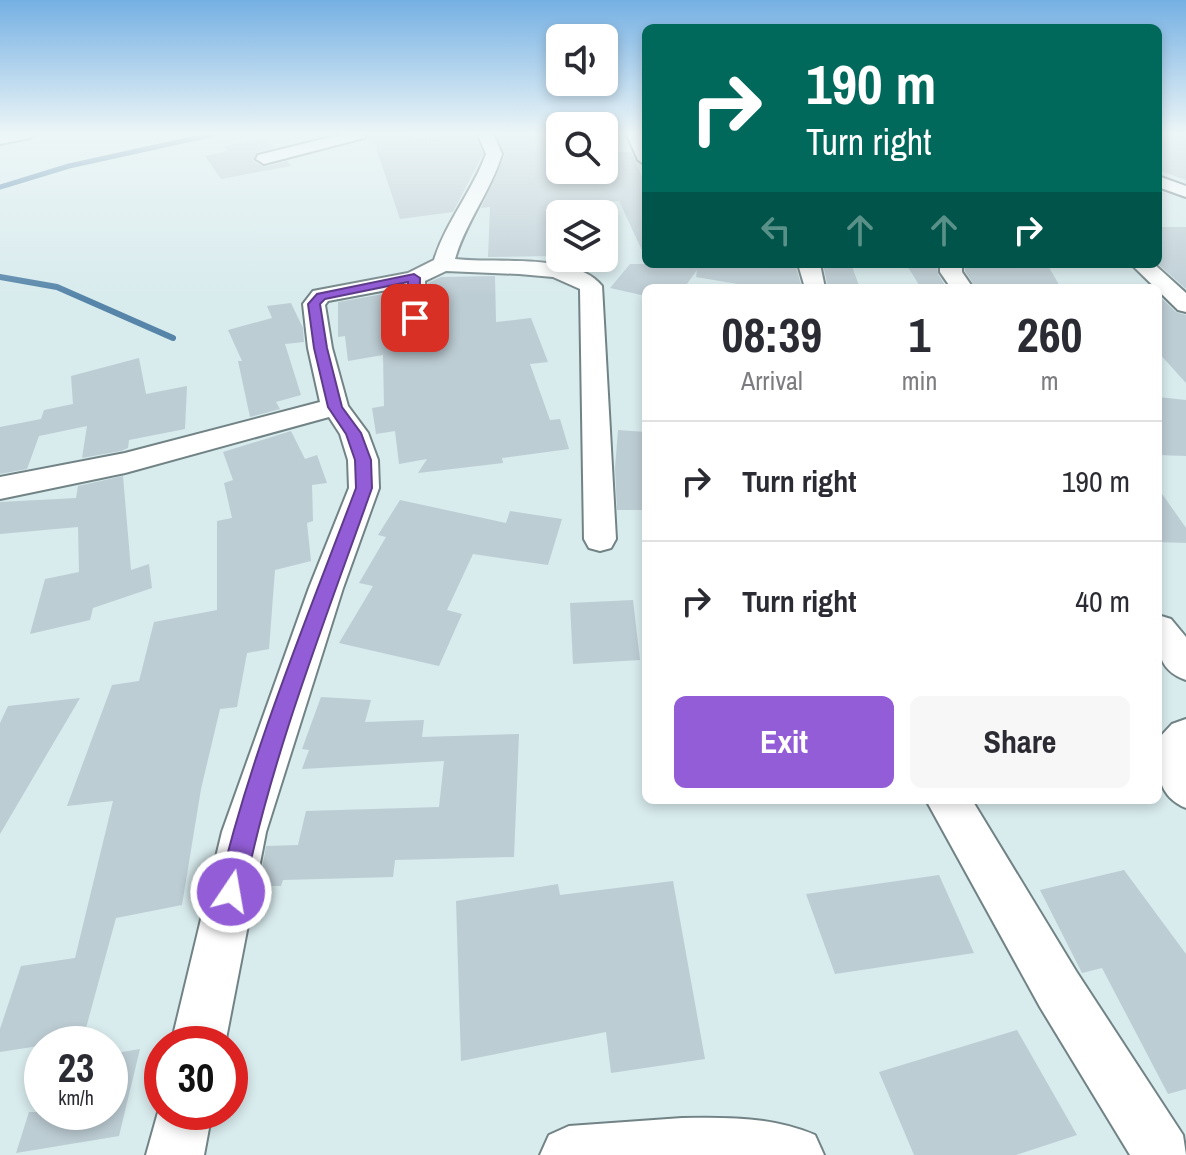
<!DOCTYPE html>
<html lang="en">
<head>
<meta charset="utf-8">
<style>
	:root { --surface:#fff; --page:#f7f7f7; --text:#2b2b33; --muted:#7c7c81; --line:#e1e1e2; --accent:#925dd6 }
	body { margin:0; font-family:"Archivo Narrow",sans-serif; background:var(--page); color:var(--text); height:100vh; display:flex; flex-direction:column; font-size:30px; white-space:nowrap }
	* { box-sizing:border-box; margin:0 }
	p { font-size:26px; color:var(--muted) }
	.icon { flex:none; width:44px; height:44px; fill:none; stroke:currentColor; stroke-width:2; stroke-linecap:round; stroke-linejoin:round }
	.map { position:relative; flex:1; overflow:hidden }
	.sheet { position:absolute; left:642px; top:284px; width:520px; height:520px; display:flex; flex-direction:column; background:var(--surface); border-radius:12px; box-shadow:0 4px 12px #0003 }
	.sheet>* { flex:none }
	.banner { position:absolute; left:642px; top:24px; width:520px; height:244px; border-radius:12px; box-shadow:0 4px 12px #0003; background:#00695c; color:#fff; overflow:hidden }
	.controls { position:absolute; left:546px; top:24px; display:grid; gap:16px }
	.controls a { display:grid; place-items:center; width:72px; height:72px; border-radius:12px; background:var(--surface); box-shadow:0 4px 12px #0003; font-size:40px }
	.speed { position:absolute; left:24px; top:1026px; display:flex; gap:16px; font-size:40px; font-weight:700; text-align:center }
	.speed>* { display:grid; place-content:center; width:104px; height:104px; border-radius:50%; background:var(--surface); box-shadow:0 4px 12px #0003; line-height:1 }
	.speed small { font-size:20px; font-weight:400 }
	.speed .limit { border:12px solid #d22; background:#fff; color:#111 }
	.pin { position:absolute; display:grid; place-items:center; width:68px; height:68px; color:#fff; margin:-34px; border-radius:16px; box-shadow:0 4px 12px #0006 }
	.me { position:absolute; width:88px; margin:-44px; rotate:12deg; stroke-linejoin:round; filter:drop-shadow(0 0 6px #0008) }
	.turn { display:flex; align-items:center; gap:28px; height:168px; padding:0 32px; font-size:36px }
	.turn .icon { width:104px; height:104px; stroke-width:2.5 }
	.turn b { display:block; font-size:56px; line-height:68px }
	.lanes { display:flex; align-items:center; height:76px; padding:0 32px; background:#0003; justify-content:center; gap:40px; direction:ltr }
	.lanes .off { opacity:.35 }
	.eta { display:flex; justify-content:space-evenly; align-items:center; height:136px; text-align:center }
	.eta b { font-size:48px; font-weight:800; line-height:56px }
	.button { display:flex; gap:16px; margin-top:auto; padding:16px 32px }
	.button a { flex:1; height:92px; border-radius:12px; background:var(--accent); color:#fff; font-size:32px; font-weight:800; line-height:92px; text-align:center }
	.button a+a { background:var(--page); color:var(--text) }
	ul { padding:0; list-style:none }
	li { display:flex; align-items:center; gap:24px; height:120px; padding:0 32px; border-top:2px solid var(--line) }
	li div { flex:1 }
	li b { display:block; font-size:30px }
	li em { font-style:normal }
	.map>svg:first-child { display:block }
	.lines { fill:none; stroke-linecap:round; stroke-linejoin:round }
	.stream-far1 { stroke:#5685a9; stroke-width:5 }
	.stream { stroke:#5685a9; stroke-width:6 }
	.building { fill:#bdcdd4 }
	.street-casing { stroke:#728386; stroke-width:4 }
	.street { fill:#fff; fill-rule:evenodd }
	.route { fill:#925dd6; stroke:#5f3c8b; stroke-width:2 }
</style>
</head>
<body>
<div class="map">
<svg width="1186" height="1155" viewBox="0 0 1186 1155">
	<rect width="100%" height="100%" fill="#d8ebed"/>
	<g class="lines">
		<!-- stream-far1 -->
		<path class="stream-far1" d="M0 187 69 166 210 135"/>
		<!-- stream -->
		<path class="stream" d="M0 277 57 287 173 338"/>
	</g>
	<!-- building -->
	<g class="building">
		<path d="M369 135H410L415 138 475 135 483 154 453 212 400 219 375 145 367 139Z"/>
		<path d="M497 135H551L560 147V170H604L606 152H631L646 186V259L619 201 556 203 557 256 488 257 490 207 481 208 505 155Z"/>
		<path d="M1158 135H1186V180L1158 170Z"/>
		<path d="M266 138 274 148 257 152 254 162 265 167 287 161 291 166 221 179 205 156 228 151 224 146Z"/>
		<path d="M1158 227H1186V289L1158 264Z"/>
		<path d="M630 264H795L802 288H761L696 277 697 270 684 288H646V296L610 288Z"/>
		<path d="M823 264H851L860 288H828Z"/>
		<path d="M906 264H937L938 274 947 288H921Z"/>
		<path d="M965 264H1047L1061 288H976L965 271Z"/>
		<path d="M495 276 496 322 531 318 548 362 530 364 550 420 560 419 569 449 502 458 503 463 418 473 427 459 399 464 395 431 376 434 372 408 384 406 383 355 348 361 345 336 338 337V302L400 291 401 320 407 326H423L430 318 428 283 441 277Z"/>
		<path d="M1158 295 1176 312 1186 315V383L1158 352Z"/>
		<path d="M291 303 303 328 304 342 285 344 301 395 276 402 280 409 250 417 238 361H242L228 330 272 318 267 306Z"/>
		<path d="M139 358 146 394 187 386 185 429 129 440 128 448 121 451 82 458 87 426 39 436 27 469 0 474V427L41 419 44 410 73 404 71 376Z"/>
		<path d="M1158 397 1186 400V456L1158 455Z"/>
		<path d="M618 430 646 432V510H617L615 468Z"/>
		<path d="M291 431 305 459 317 455 327 483 312 485 313 521 307 523 311 561 275 570 269 649 247 653 237 707 220 709 201 789 182 905 116 918 83 1039 0 1052V1029L21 966 75 958 113 801 67 806 112 685 139 681 154 622 217 610V521L232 518 224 483 233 480 223 452Z"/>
		<path d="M123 476 131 570 149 564 152 588 93 608 90 620 30 634 45 579 79 572 78 527 0 534V502L76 498 78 486Z"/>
		<path d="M1158 488 1186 528V543L1158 542Z"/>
		<path d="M400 500 506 523 510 511 562 519 548 565 473 554 447 610 462 614 439 666 339 643 373 586 359 583 386 537 378 535Z"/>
		<path d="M633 600 640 660 573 664 570 603Z"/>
		<path d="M321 697 371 700 365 722 424 720 422 737 519 734 514 857 395 860 393 877 283 880 281 886H259L266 846 298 845 306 811 439 807 444 761 302 769 309 750 302 749Z"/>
		<path d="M80 698 0 834V723L8 706Z"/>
		<path d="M1124 870 1186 954V1089L1168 1094 1102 968 1082 973 1040 890Z"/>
		<path d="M939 875 974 953 835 974 806 894Z"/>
		<path d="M673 881 705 1059 611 1073 606 1032 461 1061 456 901 558 884 560 895Z"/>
		<path d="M1017 1030 1077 1135 1016 1155H914L879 1072Z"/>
		<path d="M140 1049 119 1136 16 1153 29 1112H110V1054Z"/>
	</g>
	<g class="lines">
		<defs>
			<g id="street">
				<path d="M0 135H32L30 138 0 144Z"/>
				<path d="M339 135H366L364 138 264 164 256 159 258 155Z"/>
				<path d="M478 135H494L502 154C491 191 466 221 455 259 493 264 576 252 602 286L616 539 611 548 600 551 589 548 584 539 580 289 553 277 519 274 446 271 425 281 427 318 423 323H407L403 318V287L328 301 325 305 332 348 348 406 368 433 378 460 379 488 343 588 266 832 225 1044H171L222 832 309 588 349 488 348 460 340 434 329 417 125 473 0 499V477L125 453 320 402 308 348 303 304 313 291 408 273 434 260C446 222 472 192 486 154Z"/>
				<path d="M627 135H643L646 165 638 160Z"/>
				<path d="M1158 176 1186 186V197L1158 187Z"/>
				<path d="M798 264H820L825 288H805Z"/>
				<path d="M940 264H962V272L973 288H951L940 272Z"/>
				<path d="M1131 264H1154L1186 293V312L1178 310Z"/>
				<path d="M1158 615 1171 619 1186 637V680C1154 669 1158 644 1158 615Z"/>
				<path d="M1186 719V808C1155 795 1158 769 1158 739L1172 724Z"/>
				<path d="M926 800H972L1076 971 1183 1135 1186 1155H1130L1040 1007Z"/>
				<path d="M162 1098V1112H212L204 1155H146Z"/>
				<path d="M682 1118C728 1117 773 1117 815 1135L824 1155H540L549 1135 569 1126Z"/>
			</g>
		</defs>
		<!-- street casing -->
		<use href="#street" class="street-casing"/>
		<!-- street -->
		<use href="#street" class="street"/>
	</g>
	<!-- sky -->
	<linearGradient id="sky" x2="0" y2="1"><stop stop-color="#75b0e3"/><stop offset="0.45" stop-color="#edf6f7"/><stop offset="1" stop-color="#edf6f7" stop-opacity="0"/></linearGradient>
	<rect width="1186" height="297" fill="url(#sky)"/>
	<!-- route -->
	<path class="route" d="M414 274 420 278 419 320 409 318 408 282 325 299 320 304 327 348 342 407 361 433 371 460 372 488C325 621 272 754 244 892L240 901 231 905 222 901 218 892C250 754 306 621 356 488L355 460 346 434 328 407 314 348 308 304 317 294Z"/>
</svg>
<div class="controls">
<a><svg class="icon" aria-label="sound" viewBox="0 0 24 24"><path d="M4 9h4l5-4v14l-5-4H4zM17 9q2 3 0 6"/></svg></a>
<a><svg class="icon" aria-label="search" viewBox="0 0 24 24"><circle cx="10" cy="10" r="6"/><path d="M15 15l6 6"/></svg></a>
<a><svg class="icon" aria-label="layers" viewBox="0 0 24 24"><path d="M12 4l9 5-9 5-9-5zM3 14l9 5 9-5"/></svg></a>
</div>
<div class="speed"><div>23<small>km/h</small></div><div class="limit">30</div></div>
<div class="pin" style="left:415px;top:318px;background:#d93025"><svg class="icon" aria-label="arrive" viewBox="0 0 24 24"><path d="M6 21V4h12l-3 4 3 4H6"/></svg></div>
<svg class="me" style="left:231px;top:892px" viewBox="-20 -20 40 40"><circle r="17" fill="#925dd6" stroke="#fff" stroke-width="3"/><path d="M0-11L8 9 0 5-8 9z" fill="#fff"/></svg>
<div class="banner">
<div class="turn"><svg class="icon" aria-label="right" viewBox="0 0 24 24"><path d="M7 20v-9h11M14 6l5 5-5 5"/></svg><div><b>190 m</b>Turn right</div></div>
<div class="lanes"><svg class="icon off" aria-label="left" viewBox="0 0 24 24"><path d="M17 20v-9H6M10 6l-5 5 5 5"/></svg><svg class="icon off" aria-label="ahead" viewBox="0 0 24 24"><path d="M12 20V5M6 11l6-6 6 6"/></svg><svg class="icon off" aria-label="ahead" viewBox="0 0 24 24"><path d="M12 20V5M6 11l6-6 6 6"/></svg><svg class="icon" aria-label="right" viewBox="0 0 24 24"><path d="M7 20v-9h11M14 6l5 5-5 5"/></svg></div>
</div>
<section class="sheet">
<div class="eta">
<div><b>08:39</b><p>Arrival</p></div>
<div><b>1</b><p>min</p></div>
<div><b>260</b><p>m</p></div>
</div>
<ul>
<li><svg class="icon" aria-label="right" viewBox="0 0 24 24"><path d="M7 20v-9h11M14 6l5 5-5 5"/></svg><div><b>Turn right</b></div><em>190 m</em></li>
<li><svg class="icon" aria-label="right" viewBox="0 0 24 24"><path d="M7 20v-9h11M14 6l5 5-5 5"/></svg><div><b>Turn right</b></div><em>40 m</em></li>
</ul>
<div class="button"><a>Exit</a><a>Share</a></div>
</section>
</div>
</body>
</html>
